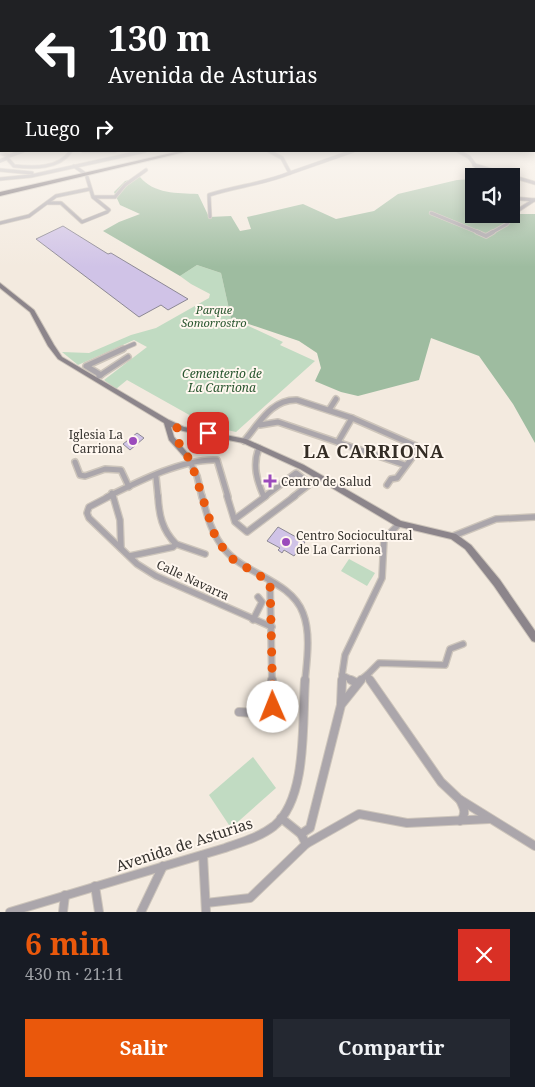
<!DOCTYPE html>
<html lang="es">
<head>
<meta charset="utf-8">
<style>
	:root { --surface:#171b24; --page:#242831; --text:#f1f3f6; --muted:#9ea1a6; --accent:#ea580c }
	body { margin:0; font-family:"Noto Serif",serif; background:var(--page); color:var(--text); height:100vh; display:flex; flex-direction:column; font-size:19px; white-space:nowrap }
	* { box-sizing:border-box; margin:0 }
	p { font-size:16px; color:var(--muted) }
	.icon { flex:none; width:28px; height:28px; fill:none; stroke:currentColor; stroke-width:2; stroke-linecap:round; stroke-linejoin:round }
	.map { position:relative; height:912px; overflow:hidden }
	.drawer { display:flex; flex-direction:column; background:var(--surface); flex:1 }
	.drawer>* { flex:none }
	.guide { position:absolute; left:0px; top:0px; width:535px; height:152px; box-shadow:0 2px 12px #0003; background:#202124; color:#fff; overflow:hidden }
	.controls { position:absolute; left:465px; top:168px; display:grid; gap:10px }
	.controls a { display:grid; place-items:center; width:55px; height:55px; border-radius:0px; background:var(--surface); box-shadow:0 2px 12px #0003; font-size:25px }
	.pin { position:absolute; display:grid; place-items:center; width:42px; height:42px; color:#fff; margin:-21px; border-radius:10px; box-shadow:0 2px 8px #0006 }
	.me { position:absolute; width:55px; margin:-28px; rotate:359deg; stroke-linejoin:round; filter:drop-shadow(0 0 4px #0008) }
	.turn { display:flex; align-items:center; gap:18px; height:105px; padding:0 25px; font-size:22px }
	.turn .icon { width:65px; height:65px; stroke-width:2.5 }
	.turn b { display:block; font-size:35px; line-height:42px }
	.then { display:flex; align-items:center; height:48px; padding:0 25px; background:#0003; gap:10px; font-size:19px }
	.round { display:grid; place-items:center; flex:none; width:52px; height:52px; border-radius:0px; background:var(--page) }
	.headline { display:flex; align-items:center; justify-content:space-between; height:85px; padding:0 25px }
	h1 { font-size:30px; font-weight:700; line-height:38px; color:var(--accent) }
	.primary-button { display:flex; gap:10px; margin-top:auto; padding:10px 25px }
	.primary-button a { flex:1; height:58px; border-radius:0px; background:var(--accent); color:#fff; font-size:20px; font-weight:700; line-height:58px; text-align:center }
	.primary-button a+a { background:var(--page); color:var(--text) }
	.map>svg:first-child { display:block }
	.green { fill:#c1dbc2 }
	.forest { fill:#9ebca0 }
	.building { fill:#d0c3e7; stroke:#8c8894 }
	.lines { fill:none; stroke-linecap:round; stroke-linejoin:round }
	.street-far4-casing { stroke:#cdc5bb; stroke-width:4.5 }
	.street-far3-casing { stroke:#cdc5bb; stroke-width:5.5 }
	.street-far2-casing { stroke:#cdc5bb; stroke-width:8 }
	.street-far1-casing { stroke:#cdc5bb; stroke-width:8 }
	.street-casing { stroke:#cdc5bb; stroke-width:10 }
	.secondary-casing { stroke:#cdc5bb; stroke-width:2 }
	.highway-casing { stroke:#cdc5bb; stroke-width:2 }
	.street-far4 { stroke:#aba6ab; stroke-width:3 }
	.street-far3 { stroke:#aba6ab; stroke-width:4 }
	.street-far2 { stroke:#aba6ab; stroke-width:5 }
	.street-far1 { stroke:#aba6ab; stroke-width:5.5 }
	.street { stroke:#aba6ab; stroke-width:8 }
	.secondary { fill:#8c858b; fill-rule:evenodd }
	.highway { fill:#625962; fill-rule:evenodd }
	.route { stroke:#ea580c; stroke-width:9; stroke-dasharray:0 16.2 }
	.poi-dot { fill:#9b4bbc; stroke:#fff7ef; stroke-width:2 }
	.labels { text-anchor:middle; dominant-baseline:central; stroke-width:4; stroke-linejoin:round; paint-order:stroke }
	.far-park-label { font-size:11px; font-style:italic; fill:#28552e; stroke:#fff7ef }
	.park-label { font-size:12px; font-style:italic; fill:#28552e; stroke:#fff7ef }
	.poi-label { font-size:12px; fill:#34312d; stroke:#fff7ef; text-anchor:start }
	.street-label { font-size:12px; fill:#34312d; stroke:#fff7ef }
	.near-street-label { font-size:15px; fill:#34312d; stroke:#fff7ef }
	.district-label { font-size:18px; font-weight:bold; letter-spacing:1px; fill:#342d25; stroke:#fff7ef }
</style>
</head>
<body>
<div class="map">
<svg width="535" height="912" viewBox="0 0 535 912">
	<rect width="100%" height="100%" fill="#f3eadf"/>
	<!-- green -->
	<g class="green">
		<path d="M197 265 221 273 231 318 283 342 280 345 315 361 236 432 209 426 127 380 116 389 104 380 147 347 134 340 78 365 62 352 89 353 131 335 156 328 209 298 210 294 191 284 180 276Z"/>
		<path d="M349 559 375 573 367 586 341 571Z"/>
		<path d="M253 757 276 788 231 828 209 795Z"/>
	</g>
	<!-- forest -->
	<path class="forest" d="M140 177C154 194 177 193 198 194L209 217 231 216 240 231 251 229 247 217 303 204 336 219 374 211 398 194 457 180 474 179V214H535V443L513 404 479 356 431 338 419 380 358 396 341 392 317 382 315 381 321 368 317 353 299 341 231 318 221 273 197 265 180 276 103 231 119 222 140 214 120 205 114 192 125 181Z"/>
	<!-- building -->
	<g class="building">
		<path d="M63 226 108 254 111 253 188 299 168 310 161 305 139 317 36 239Z"/>
		<path d="M137 433 144 438 130 450 123 444Z"/>
		<path d="M278 527 305 542 294 556 284 550 282 553 278 550 280 548 267 541Z"/>
	</g>
	<g class="lines">
		<defs>
			<g id="street-far4">
				<path d="M83 151H115"/>
				<path d="M458 151 469 157 483 176"/>
				<path d="M0 153 9 156 23 151"/>
				<path d="M0 161 7 158 14 166C34 168 59 169 71 151"/>
				<path d="M474 165 535 183"/>
				<path d="M74 166 84 173"/>
				<path d="M0 170 32 173"/>
				<path d="M290 173 353 151"/>
				<path d="M0 179 31 176 145 151"/>
				<path d="M94 197H115L125 185 146 170"/>
				<path d="M511 198 535 200"/>
				<path d="M48 203H61L82 222 107 212 109 210 93 197 87 177"/>
				<path d="M431 213 480 233"/>
				<path d="M210 217 209 195C237 186 263 184 290 173L282 158 269 151"/>
				<path d="M0 223 29 216 56 196 90 189"/>
				<path d="M491 233 507 224 517 211 534 200"/>
			</g>
			<g id="street-far3">
				<path d="M477 232 486 236 493 232"/>
				<path d="M120 350 134 344"/>
			</g>
			<g id="street-far2">
				<path d="M101 375 86 366 123 349"/>
				<path d="M99 376 128 357"/>
				<path d="M329 410 336 399"/>
				<path d="M260 425 278 422 405 465"/>
				<path d="M244 441C259 424 271 399 297 400L352 418 416 446 417 451 397 478 391 479 387 485"/>
				<path d="M338 442 352 418"/>
				<path d="M259 448C252 465 257 481 264 497"/>
				<path d="M187 456 197 476 202 497"/>
				<path d="M75 462 80 475 85 476 105 469 121 470 129 487"/>
				<path d="M156 477 158 497"/>
				<path d="M112 493 113 497"/>
				<path d="M107 497C137 482 184 458 217 460L228 497"/>
				<path d="M264 497 296 473 310 484 293 497"/>
			</g>
			<g id="street-far1">
				<path d="M110 496 89 507 87 513 89 518 137 564 156 576 272 627"/>
				<path d="M113 496 120 520 121 548"/>
				<path d="M202 496C207 516 212 535 226 551 247 575 291 581 303 613 311 633 307 660 305 681"/>
				<path d="M227 496 235 522 247 532 295 496"/>
				<path d="M235 519 266 496"/>
				<path d="M453 536 496 519 535 517"/>
				<path d="M176 544 205 554"/>
				<path d="M130 556 173 547 176 544C162 530 159 515 158 496"/>
				<path d="M270 582 272 681"/>
				<path d="M253 620 262 602 258 597"/>
				<path d="M367 675 379 663 445 665 450 649 463 644"/>
				<path d="M342 681V675"/>
				<path d="M354 681 342 675 345 655 382 578 384 539 399 524"/>
				<path d="M359 681 367 675 371 681"/>
			</g>
			<g id="street">
				<path d="M351 680 357 683"/>
				<path d="M370 680 441 782 459 799 535 846"/>
				<path d="M341 704 342 680"/>
				<path d="M239 712 269 714 273 707 272 680"/>
				<path d="M460 800C464 808 467 814 460 821"/>
				<path d="M281 818 301 834 306 844 359 814 407 823 490 819"/>
				<path d="M301 834 310 828 341 705 361 680"/>
				<path d="M203 855 206 912"/>
				<path d="M95 886 99 912"/>
				<path d="M206 903 250 898 306 844"/>
				<path d="M10 912 225 848C242 842 260 837 274 826 308 798 302 721 305 680"/>
				<path d="M63 912 65 895"/>
				<path d="M141 912 163 866"/>
			</g>
			<g id="secondary">
				<rect x="0" y="146" width="1" height="3"/>
				<path d="M0 283 34 310 54 345 62 357 169 420 184 427 246 439 304 465 401 521 456 534 471 545 500 580 535 631V642L532 641 494 586 465 549 451 539 396 526 300 469 243 443 183 431 171 427 174 437 190 456 189 458H185L169 440 164 423 58 359 48 346 30 312 0 288Z"/>
			</g>
			<path id="highway" d="M180 151H189L0 196V192Z"/>
		</defs>
		<!-- street-far4 casing -->
		<use href="#street-far4" class="street-far4-casing"/>
		<!-- street-far3 casing -->
		<use href="#street-far3" class="street-far3-casing"/>
		<!-- street-far2 casing -->
		<use href="#street-far2" class="street-far2-casing"/>
		<!-- street-far1 casing -->
		<use href="#street-far1" class="street-far1-casing"/>
		<!-- street casing -->
		<use href="#street" class="street-casing"/>
		<!-- secondary casing -->
		<use href="#secondary" class="secondary-casing"/>
		<!-- highway casing -->
		<use href="#highway" class="highway-casing"/>
		<!-- street-far4 -->
		<use href="#street-far4" class="street-far4"/>
		<!-- street-far3 -->
		<use href="#street-far3" class="street-far3"/>
		<!-- street-far2 -->
		<use href="#street-far2" class="street-far2"/>
		<!-- street-far1 -->
		<use href="#street-far1" class="street-far1"/>
		<!-- street -->
		<use href="#street" class="street"/>
		<!-- secondary -->
		<use href="#secondary" class="secondary"/>
		<!-- highway -->
		<use href="#highway" class="highway"/>
	</g>
	<!-- sky -->
	<linearGradient id="sky" x2="0" y2="1"><stop stop-color="#81b5d8"/><stop offset="0.52" stop-color="#faf6f1"/><stop offset="1" stop-color="#faf6f1" stop-opacity="0"/></linearGradient>
	<rect width="535" height="267" fill="url(#sky)"/>
	<g class="lines">
		<!-- route -->
		<path class="route" d="M208 433 177 427V440L191 462 216 539 231 558 270 582 273 707"/>
	</g>
	<!-- markers -->
	<g class="poi-dot">
		<circle cx="133" cy="441" r="5"/>
		<path d="M267.5 473.5h5v5h5v5h-5v5h-5v-5h-5v-5h5z"/>
		<circle cx="286" cy="542" r="5"/>
	</g>
	<g class="labels">
		<!-- far-park labels -->
		<g class="far-park-label">
			<text x="214" y="309">Parque<tspan x="214" dy="13">Somorrostro</tspan></text>
		</g>
		<!-- park labels -->
		<g class="park-label">
			<text x="222" y="373">Cementerio de<tspan x="222" dy="14">La Carriona</tspan></text>
		</g>
		<!-- poi labels -->
		<g class="poi-label">
			<text x="123" y="434" text-anchor="end">Iglesia La<tspan x="123" dy="14">Carriona</tspan></text>
			<text x="281" y="481">Centro de Salud</text>
			<text x="296" y="535">Centro Sociocultural<tspan x="296" dy="14">de La Carriona</tspan></text>
		</g>
		<!-- street labels -->
		<g class="street-label">
			<text transform="translate(193 580) rotate(25)">Calle Navarra</text>
		</g>
		<!-- near-street labels -->
		<g class="near-street-label">
			<text transform="translate(184 844) rotate(-18)">Avenida de Asturias</text>
		</g>
		<!-- district labels -->
		<g class="district-label">
			<text x="374" y="451">LA CARRIONA</text>
		</g>
	</g>
</svg>
<div class="controls">
<a><svg class="icon" aria-label="sound" viewBox="0 0 24 24"><path d="M4 9h4l5-4v14l-5-4H4zM17 9q2 3 0 6"/></svg></a>
</div>
<div class="pin" style="left:208px;top:433px;background:#d93025"><svg class="icon" aria-label="arrive" viewBox="0 0 24 24"><path d="M6 21V4h12l-3 4 3 4H6"/></svg></div>
<svg class="me" style="left:273px;top:707px" viewBox="-20 -20 40 40"><circle r="19" fill="#fff"/><path d="M0-13L10 11 0 6-10 11z" fill="#ea580c"/></svg>
<div class="guide">
<div class="turn"><svg class="icon" aria-label="left" viewBox="0 0 24 24"><path d="M17 20v-9H6M10 6l-5 5 5 5"/></svg><div><b>130 m</b>Avenida de Asturias</div></div>
<div class="then">Luego<svg class="icon" aria-label="right" viewBox="0 0 24 24"><path d="M7 20v-9h11M14 6l5 5-5 5"/></svg></div>
</div>
</div>
<section class="drawer">
<div class="headline"><div><h1>6 min</h1><p>430 m · 21:11</p></div><a class="round" style="background:#d93025;color:#fff"><svg class="icon" aria-label="close" viewBox="0 0 24 24"><path d="M6 6l12 12M18 6L6 18"/></svg></a></div>
<div class="primary-button"><a>Salir</a><a>Compartir</a></div>
</section>
</body>
</html>
